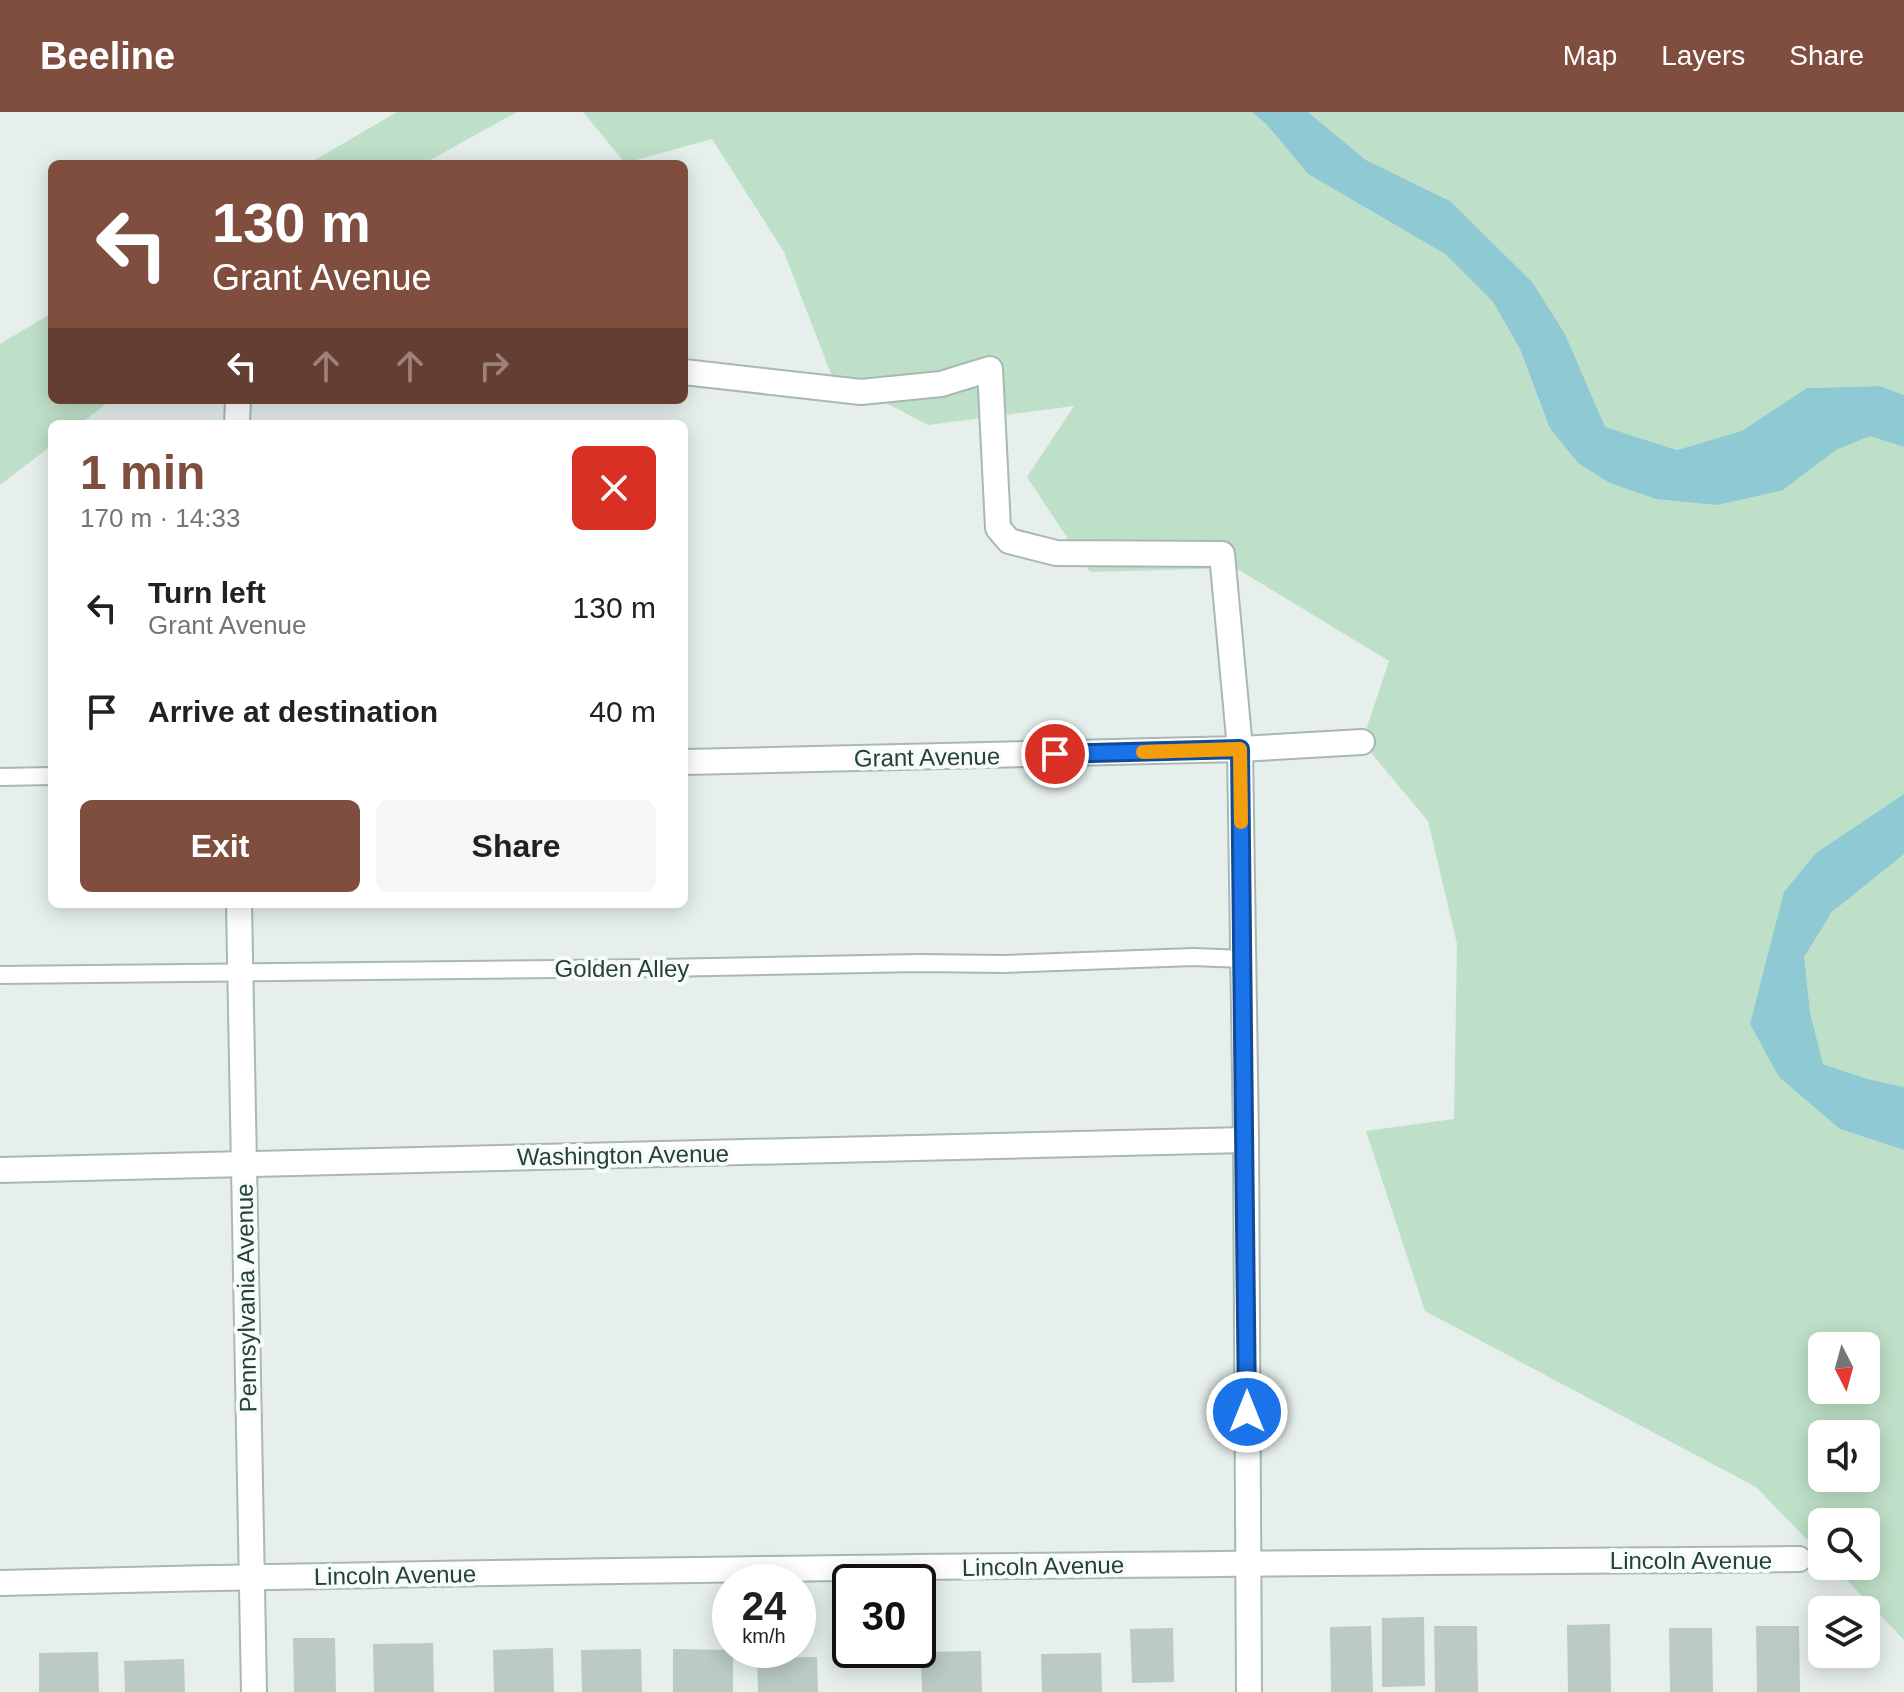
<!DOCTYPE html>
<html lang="en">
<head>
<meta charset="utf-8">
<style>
	:root { --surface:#fff; --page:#f6f6f6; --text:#202124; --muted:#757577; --accent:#7f4e3f }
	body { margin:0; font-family:Arial,sans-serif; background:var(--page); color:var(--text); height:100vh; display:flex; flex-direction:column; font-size:30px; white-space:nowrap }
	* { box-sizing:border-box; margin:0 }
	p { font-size:26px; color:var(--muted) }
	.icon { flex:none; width:44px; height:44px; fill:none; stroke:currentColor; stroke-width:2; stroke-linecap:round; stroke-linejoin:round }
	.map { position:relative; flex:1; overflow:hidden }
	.panel { position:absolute; left:48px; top:308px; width:640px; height:488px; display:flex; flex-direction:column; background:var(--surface); border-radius:12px; box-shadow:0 4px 20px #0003 }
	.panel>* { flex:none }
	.top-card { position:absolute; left:48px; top:48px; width:640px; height:244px; border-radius:12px; box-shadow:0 4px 20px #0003; background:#7f4e3f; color:#fff; overflow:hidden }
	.needle { width:52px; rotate:174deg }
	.controls { position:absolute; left:1808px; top:1220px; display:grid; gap:16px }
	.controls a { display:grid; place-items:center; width:72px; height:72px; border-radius:12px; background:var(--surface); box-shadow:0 4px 20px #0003; font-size:40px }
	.speed { position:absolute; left:712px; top:1452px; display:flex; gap:16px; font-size:40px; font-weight:700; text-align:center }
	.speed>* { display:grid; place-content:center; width:104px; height:104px; border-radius:50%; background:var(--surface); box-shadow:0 4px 20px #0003; line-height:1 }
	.speed small { font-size:20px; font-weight:400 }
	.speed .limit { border:4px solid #111; border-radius:12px; background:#fff; color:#111 }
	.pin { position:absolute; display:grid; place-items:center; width:68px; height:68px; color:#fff; margin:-34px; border:4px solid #fff; border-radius:50%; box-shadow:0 2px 8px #0007 }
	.me { position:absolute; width:88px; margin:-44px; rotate:0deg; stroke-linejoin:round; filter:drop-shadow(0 0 6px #0008) }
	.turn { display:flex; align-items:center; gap:28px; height:168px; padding:0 32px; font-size:36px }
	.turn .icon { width:104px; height:104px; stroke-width:2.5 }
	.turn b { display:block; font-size:56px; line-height:68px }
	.lanes { display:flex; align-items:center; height:76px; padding:0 32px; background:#0003; justify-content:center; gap:40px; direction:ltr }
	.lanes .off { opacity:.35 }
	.round { display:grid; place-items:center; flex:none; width:84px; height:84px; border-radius:12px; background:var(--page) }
	.overview { display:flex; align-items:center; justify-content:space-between; height:136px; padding:0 32px }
	h1 { font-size:48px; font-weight:600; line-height:60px; color:var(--accent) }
	.action { display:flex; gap:16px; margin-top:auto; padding:16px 32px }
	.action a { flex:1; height:92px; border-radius:12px; background:var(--accent); color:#fff; font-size:32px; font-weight:600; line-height:92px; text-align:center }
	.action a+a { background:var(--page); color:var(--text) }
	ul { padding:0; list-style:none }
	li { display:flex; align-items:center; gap:24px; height:104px; padding:0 32px }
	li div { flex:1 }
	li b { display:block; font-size:30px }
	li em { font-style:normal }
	header { display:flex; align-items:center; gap:48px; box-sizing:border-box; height:112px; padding:0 40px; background:var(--accent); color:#fff }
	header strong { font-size:38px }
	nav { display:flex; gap:44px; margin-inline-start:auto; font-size:28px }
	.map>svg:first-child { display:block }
	.green { fill:#bfe0c8; fill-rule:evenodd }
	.water { fill:#8ec9d4 }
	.building { fill:#bbcac4 }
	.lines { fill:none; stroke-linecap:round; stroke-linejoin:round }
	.lane-casing { stroke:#a8b8b2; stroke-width:20 }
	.street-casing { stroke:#a8b8b2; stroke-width:28 }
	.lane { stroke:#fff; stroke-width:16 }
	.street { stroke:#fff; stroke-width:24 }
	.route-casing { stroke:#114b97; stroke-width:20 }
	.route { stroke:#1a73e8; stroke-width:14 }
	.slow { stroke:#f59e0b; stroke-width:14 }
	.labels { text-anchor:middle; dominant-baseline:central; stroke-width:8; stroke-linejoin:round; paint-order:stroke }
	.street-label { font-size:24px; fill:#24423a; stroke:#f7fbf9 }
</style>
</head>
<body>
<header>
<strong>Beeline</strong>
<nav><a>Map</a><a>Layers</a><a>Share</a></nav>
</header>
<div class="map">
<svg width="1904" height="1580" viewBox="0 0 1904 1580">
	<rect width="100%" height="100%" fill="#e6efeb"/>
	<!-- green -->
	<g class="green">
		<path d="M397 0H517L423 52H308Z"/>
		<path d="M583 0H1252L1267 13 1308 62 1445 142 1493 190 1520 237 1549 316 1783 378 1836 338 1870 323 1904 335V682L1750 912 1840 1017 1904 1038V1528L1833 1454H1866V1410H1822V1443L1756 1375 1425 1199 1366 1019 1454 1007 1457 832 1428 709 1362 630 1389 549 1236 456 1090 460 1027 365 1074 294 928 313 831 262 784 140 712 27 625 51ZM1822 1234H1866V1278H1822ZM1822 1322H1866V1366H1822Z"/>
		<path d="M1308 0H1904V283L1880 274 1807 276 1742 320 1677 338 1604 315 1565 222 1450 89 1366 48Z"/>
		<path d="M52 201V288H111L80 312H52V333L0 373V232Z"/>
		<path d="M1904 742V975L1868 967 1823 952C1818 931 1798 860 1805 843 1822 798 1868 771 1904 742Z"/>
	</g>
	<!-- water -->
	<g class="water">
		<path d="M1252 0H1308L1366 48 1450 89 1532 170 1565 222 1605 315 1677 338 1742 319 1807 276 1880 274 1904 283V335L1870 324 1836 338 1783 378 1717 393 1656 387 1610 371 1578 351 1549 315 1520 237 1493 190 1445 142 1308 62 1267 13Z"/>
		<path d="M1904 682V742L1832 800 1804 845 1810 900 1823 952 1868 967 1904 975V1038L1840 1017 1779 965 1750 912 1784 780 1816 741Z"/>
	</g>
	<!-- building -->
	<g class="building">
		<path d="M1424 1505 1425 1574 1382 1575V1506Z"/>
		<path d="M1610 1512 1611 1580H1568L1567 1513Z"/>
		<path d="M1371 1514 1373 1580H1331L1330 1515Z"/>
		<path d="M1434 1514H1477L1478 1580H1435Z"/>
		<path d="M1756 1514H1799L1800 1580H1757Z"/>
		<path d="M1173 1516 1174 1570 1132 1571 1130 1517Z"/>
		<path d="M1669 1516H1712L1713 1580H1670Z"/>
		<path d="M293 1526H335L336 1580H294Z"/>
		<path d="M433 1531 434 1580H374L373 1532Z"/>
		<path d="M553 1536 554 1580H494L493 1538Z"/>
		<path d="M641 1537 642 1580H582L581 1538Z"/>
		<path d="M673 1537 733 1538V1580H673Z"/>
		<path d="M981 1539 982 1580H922L921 1540Z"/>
		<path d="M98 1540 99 1580H39V1541Z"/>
		<path d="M1101 1541 1102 1580H1042L1041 1542Z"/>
		<path d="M817 1545 818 1580H758L757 1546Z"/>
		<path d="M184 1547 185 1580H125L124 1549Z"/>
	</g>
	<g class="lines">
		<defs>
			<g id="lane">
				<path d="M0 665 52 664"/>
				<path d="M0 863 660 856 918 851 1004 852 1193 845 1244 847"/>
			</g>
			<g id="street">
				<path d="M684 260 861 280 941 272 990 257 998 416 1009 429 1056 441 1222 442 1240 637 1246 1028 1249 1580"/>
				<path d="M237 312 238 288"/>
				<path d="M684 650 1240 637 1362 630"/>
				<path d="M239 792 254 1580"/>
				<path d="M0 1058 1246 1028"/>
				<path d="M0 1471C599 1456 1199 1452 1799 1447"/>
			</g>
		</defs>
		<!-- lane casing -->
		<use href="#lane" class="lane-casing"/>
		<!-- street casing -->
		<use href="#street" class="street-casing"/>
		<!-- lane -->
		<use href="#lane" class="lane"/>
		<!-- street -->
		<use href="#street" class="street"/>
	</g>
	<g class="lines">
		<defs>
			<path id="route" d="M1055 642 1240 637 1247 1300"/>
		</defs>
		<!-- route casing -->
		<use href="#route" class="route-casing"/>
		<!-- route -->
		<use href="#route" class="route"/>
		<!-- slow -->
		<path class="slow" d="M1143 640 1240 637 1241 710"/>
	</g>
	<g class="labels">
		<!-- street labels -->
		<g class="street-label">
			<text transform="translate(927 645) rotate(-1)">Grant Avenue</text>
			<text x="622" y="856">Golden Alley</text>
			<text transform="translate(623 1043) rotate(-1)">Washington Avenue</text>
			<text transform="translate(246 1186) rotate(-91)">Pennsylvania Avenue</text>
			<text x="1691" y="1448">Lincoln Avenue</text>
			<text transform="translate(1043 1454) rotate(-1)">Lincoln Avenue</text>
			<text transform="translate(395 1463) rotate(-1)">Lincoln Avenue</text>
		</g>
	</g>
</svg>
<div class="controls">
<a><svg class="needle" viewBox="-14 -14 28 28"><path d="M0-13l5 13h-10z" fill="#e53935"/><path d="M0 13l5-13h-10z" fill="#757577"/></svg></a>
<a><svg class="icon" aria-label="sound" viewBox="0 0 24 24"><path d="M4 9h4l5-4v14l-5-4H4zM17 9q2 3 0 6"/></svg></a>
<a><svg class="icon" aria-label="search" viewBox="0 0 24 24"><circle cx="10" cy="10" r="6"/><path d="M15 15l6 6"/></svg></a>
<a><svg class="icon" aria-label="layers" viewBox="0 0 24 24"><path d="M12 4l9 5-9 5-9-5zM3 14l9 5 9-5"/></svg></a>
</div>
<div class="speed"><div>24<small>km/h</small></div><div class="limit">30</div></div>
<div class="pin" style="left:1055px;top:642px;background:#d93025"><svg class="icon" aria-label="arrive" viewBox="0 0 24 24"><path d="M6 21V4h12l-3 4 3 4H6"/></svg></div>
<svg class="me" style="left:1247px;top:1300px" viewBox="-20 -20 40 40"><circle r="17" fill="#1a73e8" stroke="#fff" stroke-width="3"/><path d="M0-11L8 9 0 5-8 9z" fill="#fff"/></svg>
<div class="top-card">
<div class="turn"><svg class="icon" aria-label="left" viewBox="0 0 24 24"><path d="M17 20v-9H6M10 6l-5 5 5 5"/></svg><div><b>130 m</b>Grant Avenue</div></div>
<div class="lanes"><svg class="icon" aria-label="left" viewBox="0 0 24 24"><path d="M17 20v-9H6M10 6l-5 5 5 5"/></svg><svg class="icon off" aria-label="ahead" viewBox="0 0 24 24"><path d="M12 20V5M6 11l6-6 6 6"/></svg><svg class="icon off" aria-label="ahead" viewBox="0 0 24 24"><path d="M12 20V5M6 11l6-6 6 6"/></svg><svg class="icon off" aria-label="right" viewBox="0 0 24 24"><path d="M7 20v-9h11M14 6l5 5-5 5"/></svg></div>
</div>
<section class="panel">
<div class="overview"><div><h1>1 min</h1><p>170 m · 14:33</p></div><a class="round" style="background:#d93025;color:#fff"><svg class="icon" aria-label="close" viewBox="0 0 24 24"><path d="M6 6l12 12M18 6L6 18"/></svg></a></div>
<ul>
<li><svg class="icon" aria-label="left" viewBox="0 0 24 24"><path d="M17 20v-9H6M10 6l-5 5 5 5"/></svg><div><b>Turn left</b><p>Grant Avenue</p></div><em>130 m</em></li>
<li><svg class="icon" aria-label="arrive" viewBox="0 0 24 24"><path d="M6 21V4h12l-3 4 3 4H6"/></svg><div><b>Arrive at destination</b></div><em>40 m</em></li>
</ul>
<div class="action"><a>Exit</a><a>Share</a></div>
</section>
</div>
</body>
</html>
